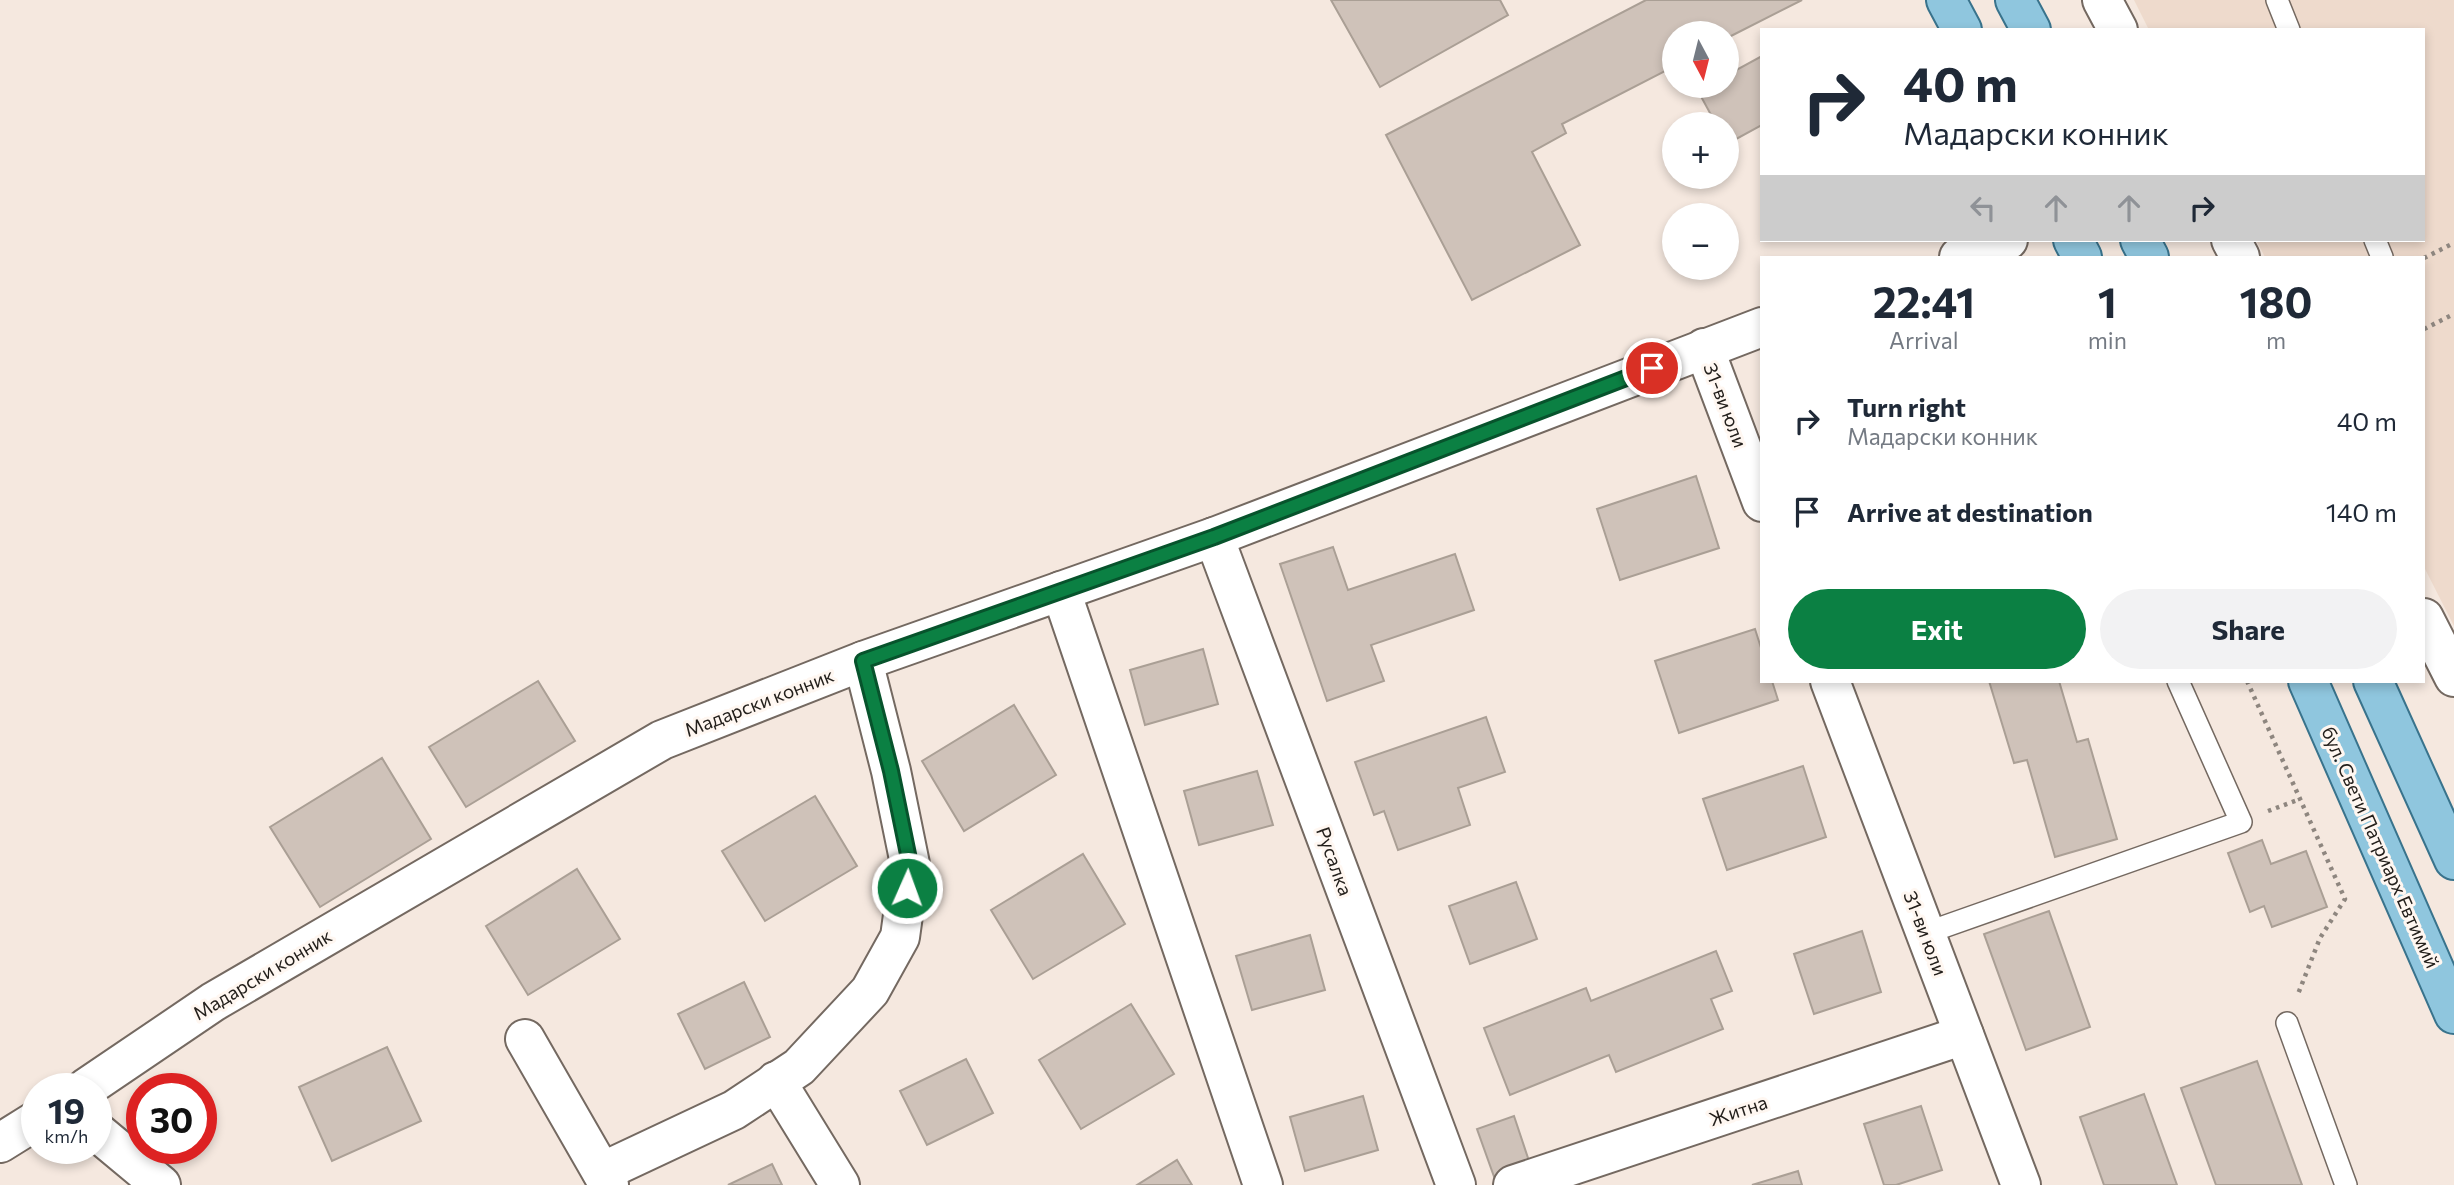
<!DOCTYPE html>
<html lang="en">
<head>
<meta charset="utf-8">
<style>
	:root { --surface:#fff; --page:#f2f2f3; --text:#1f2937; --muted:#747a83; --accent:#0b8043 }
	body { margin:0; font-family:Commissioner,sans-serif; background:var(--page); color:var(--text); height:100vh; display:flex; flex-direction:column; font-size:26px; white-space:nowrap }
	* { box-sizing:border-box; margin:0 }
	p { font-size:23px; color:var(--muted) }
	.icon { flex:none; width:38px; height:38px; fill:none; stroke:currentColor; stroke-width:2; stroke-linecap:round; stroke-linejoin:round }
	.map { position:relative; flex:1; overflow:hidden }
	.drawer { position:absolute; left:1760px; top:256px; width:665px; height:427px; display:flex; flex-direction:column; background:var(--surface); border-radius:0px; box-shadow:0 4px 10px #0003 }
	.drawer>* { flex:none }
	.banner { position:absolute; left:1760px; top:28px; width:665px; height:214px; border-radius:0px; box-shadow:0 4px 10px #0003; background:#fff; color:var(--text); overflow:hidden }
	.needle { width:46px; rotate:173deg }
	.fabs { position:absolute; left:1662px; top:21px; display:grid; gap:14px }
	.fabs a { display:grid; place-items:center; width:77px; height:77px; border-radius:50%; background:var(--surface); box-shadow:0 4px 10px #0003; font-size:35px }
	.speed { position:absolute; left:21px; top:1073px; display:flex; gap:14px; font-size:35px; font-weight:700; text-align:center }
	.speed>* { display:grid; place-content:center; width:91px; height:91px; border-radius:50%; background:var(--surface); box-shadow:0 4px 10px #0003; line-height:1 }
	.speed small { font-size:18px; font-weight:400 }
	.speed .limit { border:10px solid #d22; background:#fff; color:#111 }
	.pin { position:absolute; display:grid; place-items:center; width:60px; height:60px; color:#fff; margin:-30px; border:4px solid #fff; border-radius:50%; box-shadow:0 2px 7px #0007 }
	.me { position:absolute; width:77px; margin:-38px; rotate:2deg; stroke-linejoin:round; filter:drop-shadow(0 0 5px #0008) }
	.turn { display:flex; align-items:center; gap:24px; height:147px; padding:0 28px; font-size:32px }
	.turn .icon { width:91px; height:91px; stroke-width:2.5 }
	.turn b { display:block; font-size:49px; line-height:60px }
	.lanes { display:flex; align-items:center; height:66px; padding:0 28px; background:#0003; justify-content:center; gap:35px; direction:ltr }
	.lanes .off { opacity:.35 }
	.eta { display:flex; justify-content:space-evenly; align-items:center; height:119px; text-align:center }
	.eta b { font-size:42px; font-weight:700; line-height:49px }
	.button { display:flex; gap:14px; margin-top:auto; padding:14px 28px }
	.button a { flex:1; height:80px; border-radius:42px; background:var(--accent); color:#fff; font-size:28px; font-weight:700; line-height:80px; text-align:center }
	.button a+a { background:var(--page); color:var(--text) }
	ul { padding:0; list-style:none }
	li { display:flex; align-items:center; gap:21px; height:91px; padding:0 28px }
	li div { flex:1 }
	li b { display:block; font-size:26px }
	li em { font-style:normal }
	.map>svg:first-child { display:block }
	.built { fill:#eedacc }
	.building { fill:#cfc2b9; stroke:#aa9f95; stroke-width:2 }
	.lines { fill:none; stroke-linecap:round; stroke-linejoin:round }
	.service-casing { stroke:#746961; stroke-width:24 }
	.minor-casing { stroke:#746961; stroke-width:42 }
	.primary-casing { stroke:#39738c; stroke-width:42 }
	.path { stroke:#8e867f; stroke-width:4.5; stroke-dasharray:3.5 5; stroke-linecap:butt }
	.service { stroke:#fff; stroke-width:21 }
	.minor { stroke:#fff; stroke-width:38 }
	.primary { stroke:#8fc6de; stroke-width:38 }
	.route-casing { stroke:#07532c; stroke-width:18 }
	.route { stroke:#0b8043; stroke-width:12 }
	.labels { text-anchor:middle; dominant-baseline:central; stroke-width:6; stroke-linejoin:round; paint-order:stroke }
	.street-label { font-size:19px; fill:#24201c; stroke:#fff7f1 }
</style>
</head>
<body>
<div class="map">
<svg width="2454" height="1185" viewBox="0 0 2454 1185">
	<rect width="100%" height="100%" fill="#f5e8df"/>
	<!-- built -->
	<path class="built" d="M2134 0H2454V626L2424 567V257H2265L2256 240H2424V30H2149Z"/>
	<!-- building -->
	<g class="building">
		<path d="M1331 0H1500L1508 15 1380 87Z"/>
		<path d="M1646 0H1802L1727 38V33H1675V66L1562 124 1566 133 1532 152 1580 245 1472 300 1386 135Z"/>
		<path d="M1762 56V125L1727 144V124H1716L1698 91 1708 86H1727V75Z"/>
		<path d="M1696 476 1719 548 1620 580 1597 509Z"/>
		<path d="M1333 547 1348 590 1455 554 1474 610 1371 645 1384 681 1327 701 1280 564Z"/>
		<path d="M1755 629 1762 651V681H1772L1778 700 1679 733 1655 661Z"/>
		<path d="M1203 649 1218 704 1145 725 1130 670Z"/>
		<path d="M538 681 575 741 466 807 429 747Z"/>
		<path d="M1989 681H2059L2077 742 2088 739 2117 839 2055 857 2027 760 2014 763Z"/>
		<path d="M1014 705 1056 775 964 831 922 761Z"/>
		<path d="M1486 717 1505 772 1458 788 1470 825 1398 850 1384 811 1374 815 1355 762Z"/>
		<path d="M382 758 431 839 320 907 270 827Z"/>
		<path d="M1803 766 1826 837 1727 870 1703 799Z"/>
		<path d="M1257 771 1273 825 1199 845 1184 791Z"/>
		<path d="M815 796 857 866 765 921 722 851Z"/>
		<path d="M2262 840 2271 864 2306 851 2327 907 2272 927 2264 906 2250 912 2228 853Z"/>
		<path d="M1083 854 1125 924 1033 979 991 910Z"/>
		<path d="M577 869 620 939 528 995 486 926Z"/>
		<path d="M1516 882 1537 939 1470 964 1449 906Z"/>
		<path d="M2049 911 2090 1027 2026 1050 1984 934Z"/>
		<path d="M1862 931 1881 992 1814 1014 1794 954Z"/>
		<path d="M1310 935 1325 990 1252 1010 1236 956Z"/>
		<path d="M1716 951 1732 991 1711 999 1723 1029 1616 1072 1609 1055 1510 1095 1484 1028 1586 988 1591 1001Z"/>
		<path d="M744 982 770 1037 705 1069 678 1014Z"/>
		<path d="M1131 1004 1174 1074 1081 1129 1039 1060Z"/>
		<path d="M387 1047 421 1121 332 1161 299 1087Z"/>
		<path d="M966 1059 993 1113 927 1145 900 1091Z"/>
		<path d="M2257 1061 2302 1185H2216L2181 1088Z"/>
		<path d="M2144 1094 2177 1185H2104L2080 1117Z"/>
		<path d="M1363 1096 1378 1150 1305 1171 1290 1117Z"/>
		<path d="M1921 1106 1942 1170 1896 1185H1884L1864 1124Z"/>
		<path d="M1514 1116 1533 1173 1497 1185 1477 1129Z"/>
		<path d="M1177 1160 1192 1185H1137Z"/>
		<path d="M772 1164 782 1185H728Z"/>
		<path d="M1798 1171 1802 1185H1752Z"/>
	</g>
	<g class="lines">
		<defs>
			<g id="service">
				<path d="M2277 0 2289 30"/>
				<path d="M2375 240 2382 257"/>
				<path d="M1926 933 2241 822 2178 681"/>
				<path d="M2287 1023 2346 1185"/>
			</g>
			<g id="minor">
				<path d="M2102 0 2118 30"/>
				<path d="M2231 240 2240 257"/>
				<path d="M1959 257 2008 240"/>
				<path d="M1704 348 1762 502"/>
				<path d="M1214 537 1456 1185"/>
				<path d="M1061 591 1263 1185"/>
				<path d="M2424 618 2454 677"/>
				<path d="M1830 681 2021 1185"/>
				<path d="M525 1039 609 1185"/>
				<path d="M776 1081 840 1185"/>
				<path d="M86 1088 213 1002 662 740 863 661 1214 537 1762 327"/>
				<path d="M96 1131 161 1185"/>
				<path d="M0 1143 37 1120"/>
				<path d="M602 1172 734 1110 799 1067 870 991 900 937 910 864 891 771 863 661"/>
				<path d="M1513 1185 1964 1035"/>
			</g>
			<g id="primary">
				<path d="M1946 0 1962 30"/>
				<path d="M2015 0 2031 30"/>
				<path d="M2073 240 2082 257"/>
				<path d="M2140 240 2149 257"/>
				<path d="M2308 681 2454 1014"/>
				<path d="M2373 681 2454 860"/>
			</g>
		</defs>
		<!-- service casing -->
		<use href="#service" class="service-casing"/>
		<!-- minor casing -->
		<use href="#minor" class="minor-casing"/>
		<!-- primary casing -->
		<use href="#primary" class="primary-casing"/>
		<!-- path -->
		<g class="path">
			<path d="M2424 258 2454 243"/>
			<path d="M2424 329 2454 314"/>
			<path d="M2247 681 2345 899 2320 938 2298 994"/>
			<path d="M2268 811 2300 799"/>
		</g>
		<!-- service -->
		<use href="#service" class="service"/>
		<!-- minor -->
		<use href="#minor" class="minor"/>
		<!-- primary -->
		<use href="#primary" class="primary"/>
	</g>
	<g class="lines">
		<defs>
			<path id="route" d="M907 888 910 864 891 771 863 661 1214 537 1652 368"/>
		</defs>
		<!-- route casing -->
		<use href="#route" class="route-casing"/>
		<!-- route -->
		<use href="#route" class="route"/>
	</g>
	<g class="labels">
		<!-- street labels -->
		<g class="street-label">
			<text transform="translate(1726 405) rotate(69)">31-ви юли</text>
			<text transform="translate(759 702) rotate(-21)">Мадарски конник</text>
			<text transform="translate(2381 847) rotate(66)">бул. Свети Патриарх Евтимий</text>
			<text transform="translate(1335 861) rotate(70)">Русалка</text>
			<text transform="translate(1926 933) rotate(69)">31-ви юли</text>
			<text transform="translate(262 974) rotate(-31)">Мадарски конник</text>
			<text transform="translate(1738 1110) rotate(-18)">Житна</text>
		</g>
	</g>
</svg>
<div class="fabs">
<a><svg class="needle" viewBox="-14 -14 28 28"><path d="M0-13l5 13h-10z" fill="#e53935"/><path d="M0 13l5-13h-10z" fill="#747a83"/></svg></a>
<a>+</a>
<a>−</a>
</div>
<div class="speed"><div>19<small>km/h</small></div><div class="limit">30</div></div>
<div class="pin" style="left:1652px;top:368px;background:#d93025"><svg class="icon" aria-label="arrive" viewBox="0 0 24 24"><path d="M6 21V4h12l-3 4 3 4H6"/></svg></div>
<svg class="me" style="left:907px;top:888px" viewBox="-20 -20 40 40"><circle r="17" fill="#0b8043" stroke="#fff" stroke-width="3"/><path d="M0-11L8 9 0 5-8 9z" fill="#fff"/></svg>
<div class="banner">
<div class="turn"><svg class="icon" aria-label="right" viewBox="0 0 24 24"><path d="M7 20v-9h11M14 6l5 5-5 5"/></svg><div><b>40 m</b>Мадарски конник</div></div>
<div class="lanes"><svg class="icon off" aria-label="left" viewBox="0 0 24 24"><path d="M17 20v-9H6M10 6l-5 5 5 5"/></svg><svg class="icon off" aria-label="ahead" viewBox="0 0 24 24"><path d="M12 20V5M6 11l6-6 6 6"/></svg><svg class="icon off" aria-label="ahead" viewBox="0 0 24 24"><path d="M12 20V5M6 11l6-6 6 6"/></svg><svg class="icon" aria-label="right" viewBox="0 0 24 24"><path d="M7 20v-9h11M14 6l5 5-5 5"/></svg></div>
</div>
<section class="drawer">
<div class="eta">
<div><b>22:41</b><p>Arrival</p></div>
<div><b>1</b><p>min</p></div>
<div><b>180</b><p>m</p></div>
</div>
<ul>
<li><svg class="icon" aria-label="right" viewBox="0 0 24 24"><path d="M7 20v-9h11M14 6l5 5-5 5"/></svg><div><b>Turn right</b><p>Мадарски конник</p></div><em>40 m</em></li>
<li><svg class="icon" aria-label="arrive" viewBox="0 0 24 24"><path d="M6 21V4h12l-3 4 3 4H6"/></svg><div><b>Arrive at destination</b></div><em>140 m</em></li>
</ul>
<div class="button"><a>Exit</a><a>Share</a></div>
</section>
</div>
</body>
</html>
